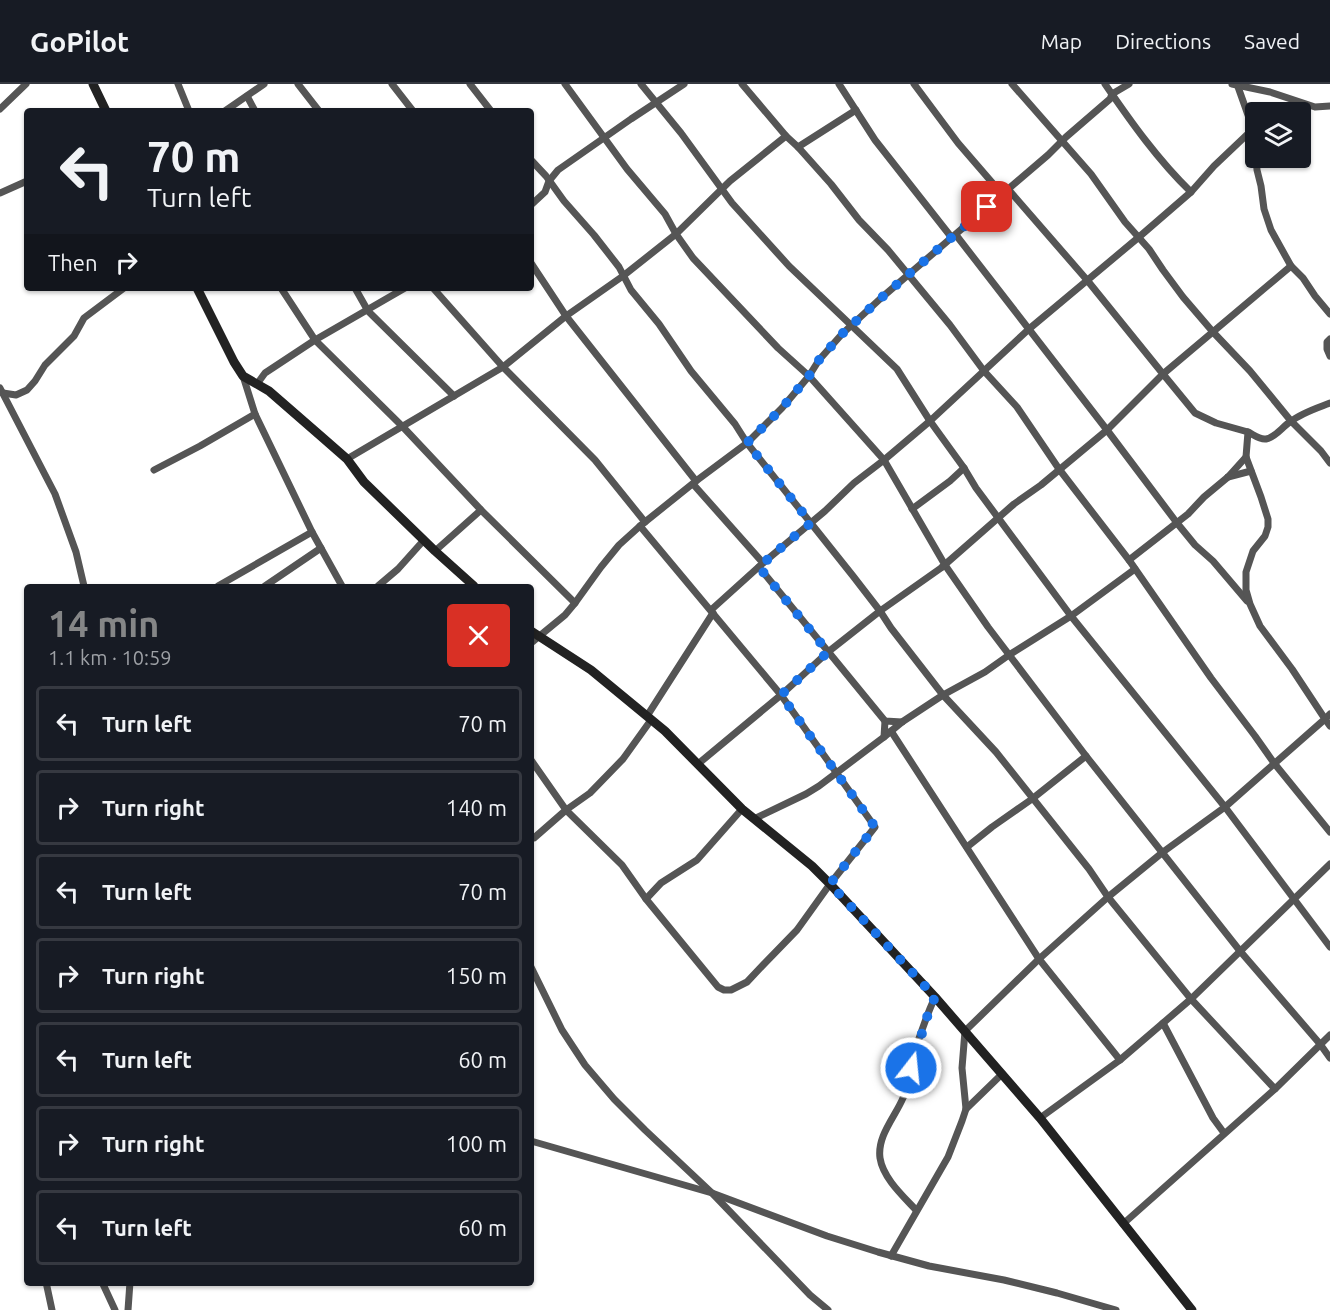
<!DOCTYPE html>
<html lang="en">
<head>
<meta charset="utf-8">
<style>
	:root { --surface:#171b24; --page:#20242c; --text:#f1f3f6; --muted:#9ea1a6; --line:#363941; --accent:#858687 }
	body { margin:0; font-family:Ubuntu,sans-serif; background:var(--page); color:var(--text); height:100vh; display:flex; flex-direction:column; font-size:22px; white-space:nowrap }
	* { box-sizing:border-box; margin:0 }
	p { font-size:20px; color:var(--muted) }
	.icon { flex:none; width:33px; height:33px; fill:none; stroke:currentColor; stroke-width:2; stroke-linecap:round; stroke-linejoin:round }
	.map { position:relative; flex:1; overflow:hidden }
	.side { position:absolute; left:24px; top:500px; width:510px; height:702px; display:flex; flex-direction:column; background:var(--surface); border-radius:6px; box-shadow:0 2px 4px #0004 }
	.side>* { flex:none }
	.banner { position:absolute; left:24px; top:24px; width:510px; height:183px; border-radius:6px; box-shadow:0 2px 4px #0004; background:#171b24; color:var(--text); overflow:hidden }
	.buttons { position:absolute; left:1245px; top:18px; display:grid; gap:12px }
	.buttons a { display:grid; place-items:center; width:66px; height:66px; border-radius:6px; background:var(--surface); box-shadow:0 2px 4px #0004; font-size:30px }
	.pin { position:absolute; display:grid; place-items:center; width:51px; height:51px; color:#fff; margin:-26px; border-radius:12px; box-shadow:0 3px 9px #0006 }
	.me { position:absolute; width:66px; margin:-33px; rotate:16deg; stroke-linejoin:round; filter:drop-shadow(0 0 4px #0008) }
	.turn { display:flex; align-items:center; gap:21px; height:126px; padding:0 24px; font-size:27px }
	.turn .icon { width:78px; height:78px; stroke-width:2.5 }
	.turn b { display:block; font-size:42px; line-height:51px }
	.then { display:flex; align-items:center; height:57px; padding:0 24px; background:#0003; gap:12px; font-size:22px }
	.round { display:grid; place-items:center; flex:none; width:63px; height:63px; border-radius:6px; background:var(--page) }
	.overview { display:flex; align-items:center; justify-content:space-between; height:102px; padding:0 24px }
	h1 { font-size:36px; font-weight:700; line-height:45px; color:var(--accent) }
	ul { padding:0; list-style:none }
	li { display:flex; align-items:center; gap:18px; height:75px; margin:0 12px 9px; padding:0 12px; border:3px solid var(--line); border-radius:6px }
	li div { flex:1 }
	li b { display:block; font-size:22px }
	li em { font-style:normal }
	header { display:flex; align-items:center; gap:36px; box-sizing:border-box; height:84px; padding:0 30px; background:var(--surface); border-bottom:2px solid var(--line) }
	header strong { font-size:28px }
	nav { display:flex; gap:33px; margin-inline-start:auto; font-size:21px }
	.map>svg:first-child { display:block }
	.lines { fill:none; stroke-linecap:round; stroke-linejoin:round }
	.street { stroke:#555; stroke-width:7 }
	.secondary { stroke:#222; stroke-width:9 }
	.route { stroke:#1a73e8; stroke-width:10; stroke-dasharray:0 18 }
</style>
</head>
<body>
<header>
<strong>GoPilot</strong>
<nav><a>Map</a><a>Directions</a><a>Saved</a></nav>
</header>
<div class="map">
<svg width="1330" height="1226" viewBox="0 0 1330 1226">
	<rect width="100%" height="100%" fill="#fff"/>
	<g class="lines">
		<!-- street -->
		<g class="street">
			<path d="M178 0 189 27"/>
			<path d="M298 0 319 27"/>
			<path d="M392 0 413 27"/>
			<path d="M470 0 491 27"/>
			<path d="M565 0 627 85 665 130 676 150 693 174 778 264 809 292 884 376 945 481 988 543 1086 672 1240 867 1320 960 1330 974"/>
			<path d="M641 0 681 49 732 119 789 182 897 285 930 337 964 384 976 404 1071 532 1225 723 1330 863"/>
			<path d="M742 0 786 52 798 63 831 100 859 136 888 166 950 241 984 287 1017 323 1059 385 1129 476 1211 594 1255 652 1274 679 1330 748"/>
			<path d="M839 0 875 56 952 154"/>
			<path d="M914 0 958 59 1002 110"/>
			<path d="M1012 0 1091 90 1125 138 1149 165 1163 186 1183 213 1213 248 1250 287 1291 337 1321 367 1330 379"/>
			<path d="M1105 0C1131 38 1158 76 1191 108L1214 82 1253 45"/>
			<path d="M1232 0 1270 8 1315 23 1330 22"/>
			<path d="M1237 0 1253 45 1256 65"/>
			<path d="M247 12 255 27"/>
			<path d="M0 25 26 0"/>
			<path d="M225 27 264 0"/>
			<path d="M798 63 856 26"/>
			<path d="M1256 74 1257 86 1261 102 1264 125 1271 146 1291 182 1303 194 1315 212 1330 230"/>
			<path d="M531 76 546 92 564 117 594 151 619 183 631 206 659 240 691 287 735 340 747 359 853 492 880 527 891 544 943 611 996 668 1089 785 1108 813 1191 915 1275 1005"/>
			<path d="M0 109 27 97"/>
			<path d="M531 121 545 108 549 97 558 86 631 35 684 0"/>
			<path d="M956 151 1107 346 1177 439 1195 461 1213 477 1247 517"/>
			<path d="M531 179 566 232 696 397"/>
			<path d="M281 204 315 256 403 343 481 426 575 519"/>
			<path d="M355 204 368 227 454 312"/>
			<path d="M433 204 503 283 595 376 645 438"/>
			<path d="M1330 255 1327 258V265L1330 272"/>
			<path d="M243 292 255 330 312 448 342 502"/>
			<path d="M257 300 265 289 315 256 405 204"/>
			<path d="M0 304 55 410 76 468 84 502"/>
			<path d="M3 309 16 311 27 306 35 297 45 281 74 252 84 234 124 204"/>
			<path d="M1248 348C1254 351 1260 356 1266 355 1276 353 1282 343 1290 338 1301 329 1317 324 1330 319"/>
			<path d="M347 375 503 283 566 232 623 192 676 150 730 97 786 52"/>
			<path d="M154 386 200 362 255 330"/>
			<path d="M1228 393 1251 387"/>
			<path d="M693 400 763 479 711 526"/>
			<path d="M912 425 950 397 964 384"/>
			<path d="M640 442 781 611 698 680"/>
			<path d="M435 467 481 426"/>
			<path d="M1129 476 1188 430 1204 413 1228 393 1246 373"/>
			<path d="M763 479 825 427 854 399 884 376 930 337 1029 245 1139 153 1191 108"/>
			<path d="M759 483 885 637 902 638"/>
			<path d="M218 502 312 448"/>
			<path d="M265 502 321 464"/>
			<path d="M378 502 398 485 424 456"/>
			<path d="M531 559 565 531 575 519 601 483 619 461 640 442 696 397 747 359 782 324 809 292 819 276 842 250 880 215 1048 71 1066 53 1110 15 1112 10 1129 0"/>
			<path d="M1330 630 1325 635 1330 642"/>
			<path d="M647 632 713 529"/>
			<path d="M891 647 1039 875 1120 976"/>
			<path d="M884 653 902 638 943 611 985 588 1009 571 1071 532 1135 485"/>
			<path d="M531 676 566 726 622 781 646 815 718 903 724 906H731L747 898 764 880 797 846 830 800 875 743 781 611 828 568 880 527 941 484 1014 420 1041 401 1107 346 1163 290 1087 196 1008 105"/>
			<path d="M754 735 806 710 819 702 884 653 885 637"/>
			<path d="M531 755 534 754 566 726 590 709 623 675 651 636"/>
			<path d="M967 763 992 743 1032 715 1086 672"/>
			<path d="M646 815 661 799 697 776 742 725"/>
			<path d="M531 883 562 946 585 981 614 1015 645 1046 712 1109 810 1211 828 1226"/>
			<path d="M1163 939 1213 1034 1224 1049"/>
			<path d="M966 1025 1002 990"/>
			<path d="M1040 1034 1120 976 1191 915 1330 780"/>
			<path d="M531 1057 712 1109 827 1152 878 1168 929 1182 1004 1196 1057 1209 1116 1226"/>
			<path d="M916 1126C903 1112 883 1094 880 1074 877 1052 895 1033 903 1014 909 1002 910 987 913 974 919 953 926 933 935 913"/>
			<path d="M1123 1140 1275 1005 1330 951"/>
			<path d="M891 1172 948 1073 962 1037 966 1025 962 984 965 947 1039 875 1108 813 1163 768 1225 723 1325 635 1292 585 1260 542 1250 520 1246 506V488L1253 467 1265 452 1268 443V435L1261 413 1246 373 1248 348 1216 339 1195 329 1163 290 1291 182"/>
			<path d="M46 1198 52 1226"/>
			<path d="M102 1198 115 1226"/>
			<path d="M128 1226 130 1198"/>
		</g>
		<!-- secondary -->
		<g class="secondary">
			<path d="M93 0 106 27"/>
			<path d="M197 204 234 278 243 292 269 307 323 354 347 375 364 398 435 467 474 502"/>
			<path d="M531 547 591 586 665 647 742 725 812 782 830 800 935 913 1040 1034 1192 1226"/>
		</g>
	</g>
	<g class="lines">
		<!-- route -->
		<path class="route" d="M911 984 929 927 935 913 830 800 875 743 781 611 828 568 759 483 790 456 811 439 747 359 782 324 809 292 819 276 842 250 880 215 987 123"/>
	</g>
</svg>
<div class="buttons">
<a><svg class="icon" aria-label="layers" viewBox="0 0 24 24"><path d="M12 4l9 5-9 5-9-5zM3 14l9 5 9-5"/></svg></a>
</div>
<div class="pin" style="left:987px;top:123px;background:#d93025"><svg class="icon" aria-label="arrive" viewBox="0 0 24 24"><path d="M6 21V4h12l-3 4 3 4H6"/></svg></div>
<svg class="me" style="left:911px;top:984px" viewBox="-20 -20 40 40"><circle r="17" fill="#1a73e8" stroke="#fff" stroke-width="3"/><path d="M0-11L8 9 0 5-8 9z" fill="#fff"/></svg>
<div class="banner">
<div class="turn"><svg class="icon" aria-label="left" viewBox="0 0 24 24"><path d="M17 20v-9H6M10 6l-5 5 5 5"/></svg><div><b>70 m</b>Turn left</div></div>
<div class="then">Then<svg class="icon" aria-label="right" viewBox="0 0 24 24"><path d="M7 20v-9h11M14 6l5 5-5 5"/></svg></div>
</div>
<section class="side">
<div class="overview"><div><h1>14 min</h1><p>1.1 km · 10:59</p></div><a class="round" style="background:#d93025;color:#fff"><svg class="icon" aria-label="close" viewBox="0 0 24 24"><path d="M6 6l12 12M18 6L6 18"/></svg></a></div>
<ul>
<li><svg class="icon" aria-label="left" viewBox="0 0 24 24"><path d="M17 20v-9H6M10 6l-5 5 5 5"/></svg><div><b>Turn left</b></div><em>70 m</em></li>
<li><svg class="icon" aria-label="right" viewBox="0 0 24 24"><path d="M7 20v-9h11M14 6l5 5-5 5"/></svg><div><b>Turn right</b></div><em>140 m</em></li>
<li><svg class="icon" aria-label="left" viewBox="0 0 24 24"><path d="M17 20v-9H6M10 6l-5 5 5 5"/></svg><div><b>Turn left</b></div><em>70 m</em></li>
<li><svg class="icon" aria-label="right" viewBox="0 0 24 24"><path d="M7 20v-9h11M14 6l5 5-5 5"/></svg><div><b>Turn right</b></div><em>150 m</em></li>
<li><svg class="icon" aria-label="left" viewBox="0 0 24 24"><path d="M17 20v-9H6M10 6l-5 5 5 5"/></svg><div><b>Turn left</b></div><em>60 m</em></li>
<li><svg class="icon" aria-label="right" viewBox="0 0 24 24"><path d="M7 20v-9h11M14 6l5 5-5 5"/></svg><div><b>Turn right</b></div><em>100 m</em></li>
<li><svg class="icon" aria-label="left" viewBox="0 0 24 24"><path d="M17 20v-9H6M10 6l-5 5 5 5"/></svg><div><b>Turn left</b></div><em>60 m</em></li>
</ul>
</section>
</div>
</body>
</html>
